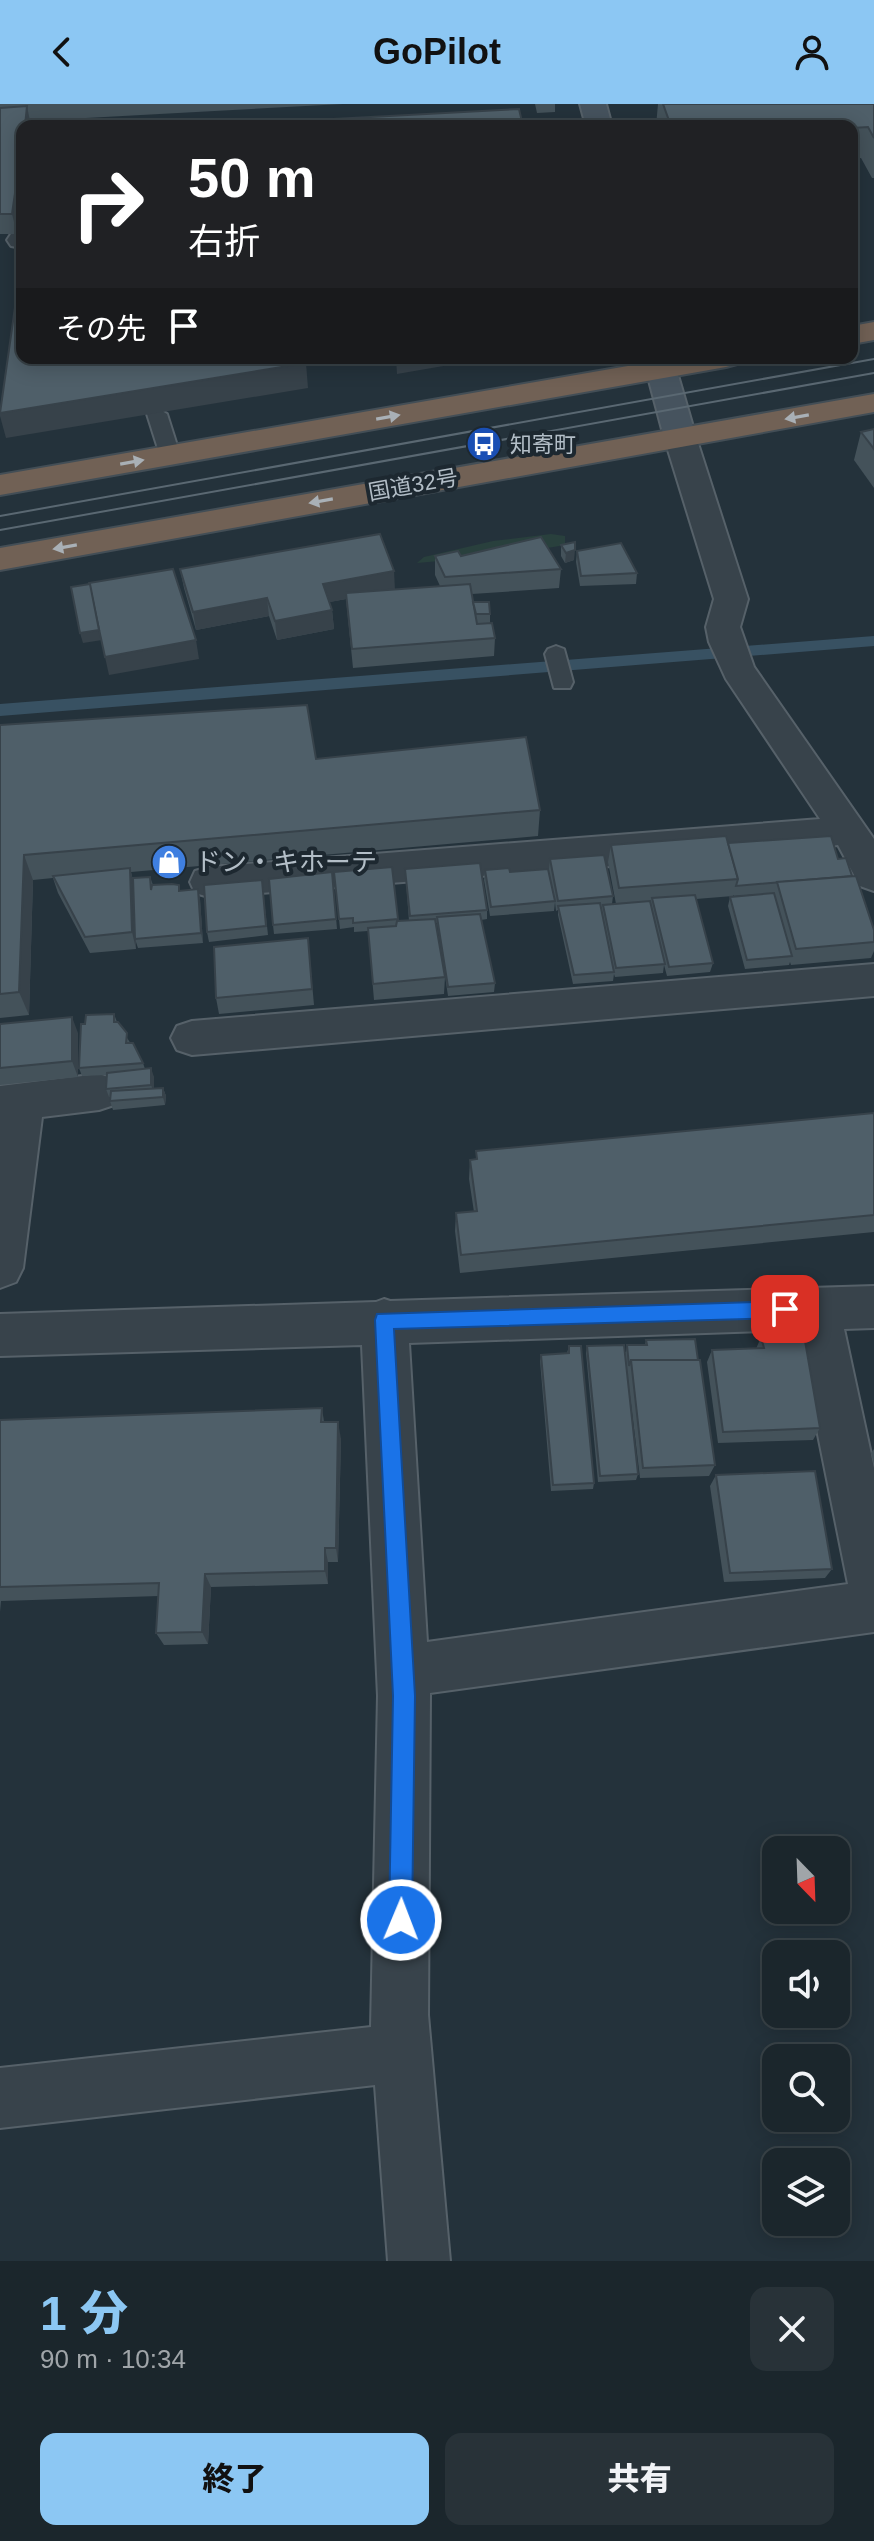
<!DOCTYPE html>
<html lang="ja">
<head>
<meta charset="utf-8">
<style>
	:root { --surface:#1b262c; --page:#283238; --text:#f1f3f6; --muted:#a0a5a9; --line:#394348; --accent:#8cc7f3 }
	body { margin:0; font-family:Arial,"Noto Sans JP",sans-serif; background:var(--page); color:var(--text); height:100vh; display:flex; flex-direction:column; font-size:30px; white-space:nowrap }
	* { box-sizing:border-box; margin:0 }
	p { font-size:26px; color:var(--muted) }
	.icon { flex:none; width:44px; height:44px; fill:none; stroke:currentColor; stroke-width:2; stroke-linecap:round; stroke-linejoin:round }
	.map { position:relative; height:2157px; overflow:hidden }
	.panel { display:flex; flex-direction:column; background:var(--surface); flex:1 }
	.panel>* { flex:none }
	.guide { position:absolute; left:16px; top:16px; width:842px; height:244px; border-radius:16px; box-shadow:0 4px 20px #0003,0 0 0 2px var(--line); background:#202124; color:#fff; overflow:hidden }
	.needle { width:52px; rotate:157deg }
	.fabs { position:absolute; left:762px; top:1732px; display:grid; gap:16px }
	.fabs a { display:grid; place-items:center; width:88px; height:88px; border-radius:16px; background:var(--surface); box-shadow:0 4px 20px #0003,0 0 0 2px var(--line); font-size:40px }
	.pin { position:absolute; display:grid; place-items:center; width:68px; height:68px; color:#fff; margin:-34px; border-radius:16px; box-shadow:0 4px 12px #0006 }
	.me { position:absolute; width:88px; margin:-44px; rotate:1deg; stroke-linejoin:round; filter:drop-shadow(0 0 6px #0008) }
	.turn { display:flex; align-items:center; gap:28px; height:168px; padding:0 40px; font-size:36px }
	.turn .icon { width:104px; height:104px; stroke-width:2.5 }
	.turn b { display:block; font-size:56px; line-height:68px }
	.then { display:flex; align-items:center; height:76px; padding:0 40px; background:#0003; gap:16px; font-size:30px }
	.round { display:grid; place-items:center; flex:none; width:84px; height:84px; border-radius:16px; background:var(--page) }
	.summary { display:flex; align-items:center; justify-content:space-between; height:136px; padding:0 40px }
	h1 { font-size:48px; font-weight:800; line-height:60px; color:var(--accent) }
	.button { display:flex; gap:16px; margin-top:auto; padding:16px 40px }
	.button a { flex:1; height:92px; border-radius:16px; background:var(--accent); color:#111; font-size:32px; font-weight:800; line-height:92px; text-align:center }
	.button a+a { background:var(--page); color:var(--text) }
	header { display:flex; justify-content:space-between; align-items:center; height:104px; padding:0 40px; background:var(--accent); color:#111; font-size:36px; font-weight:800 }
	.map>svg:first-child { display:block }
	.green { fill:#29403d }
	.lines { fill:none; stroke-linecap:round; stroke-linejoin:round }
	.stream { fill:#385162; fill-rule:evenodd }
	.lane-casing { stroke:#566169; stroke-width:4 }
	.street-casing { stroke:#566169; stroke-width:4 }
	.secondary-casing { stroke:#566169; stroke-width:4 }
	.highway-casing { stroke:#434e56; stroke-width:4 }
	.lane { fill:#38434b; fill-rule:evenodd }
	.street { fill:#38434b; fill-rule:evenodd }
	.secondary { fill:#46535e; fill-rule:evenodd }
	.highway { fill:#716155; fill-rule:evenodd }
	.tram { stroke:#5a6872; stroke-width:2 }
	.wall { fill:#44525a }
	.shaded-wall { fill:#37424a }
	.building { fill:#4f5f69; stroke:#37424a; stroke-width:2 }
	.oneway { fill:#a9b0b6 }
	.route { fill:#1a73e8; stroke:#114b97; stroke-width:2 }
	.labels { text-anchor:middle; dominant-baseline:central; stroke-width:8; stroke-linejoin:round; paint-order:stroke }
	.far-poi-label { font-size:22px; fill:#b3bec7; stroke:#1d2830; text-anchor:start }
	.far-street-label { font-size:22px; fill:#b3bec7; stroke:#1d2830 }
	.poi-label { font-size:26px; fill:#b3bec7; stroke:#1d2830; text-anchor:start }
</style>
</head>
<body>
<header><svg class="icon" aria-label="back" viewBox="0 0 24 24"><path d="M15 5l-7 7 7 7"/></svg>GoPilot<svg class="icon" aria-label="person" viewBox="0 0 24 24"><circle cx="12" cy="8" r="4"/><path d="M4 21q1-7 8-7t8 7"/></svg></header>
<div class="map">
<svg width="874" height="2157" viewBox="0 0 874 2157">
	<rect width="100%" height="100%" fill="#24323b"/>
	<!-- green -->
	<path class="green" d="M551 430 565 432V441L506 451 417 459 424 453 493 437Z"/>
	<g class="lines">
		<!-- stream -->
		<path class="stream" d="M874 532V542L0 612V600Z"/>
		<defs>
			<g id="lane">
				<path d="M157 304 167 310 180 351 177 355H163L160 351 147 310Z"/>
				<path d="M556 542 564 545 573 578 570 584H554L545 550 548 545Z"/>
			</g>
			<g id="street">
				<path d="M22 128V144L11 142 7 136 11 130Z"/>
				<path d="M680 323 691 326 696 333 748 495 740 523 754 563 874 735V787L860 782 838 741 766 750 209 793 195 789 190 778 195 767 209 763 820 715 726 575 709 538 706 523 714 495 664 333 669 326Z"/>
				<path d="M874 860V892L192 951 177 946 171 934 177 922 192 917Z"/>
				<path d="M99 970 114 975 120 988 114 1001 99 1006 42 1013 23 1164 16 1178 0 1184V982Z"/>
				<path d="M874 1182V1224L844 1225 874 1364V1528L430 1589 428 1911 450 2157H388L375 1981 0 2024V1964L371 1923 378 1592 362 1241 0 1252V1210L376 1198 384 1195 390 1197ZM797 1226 848 1480 427 1538 409 1239Z"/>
			</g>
			<g id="secondary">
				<path d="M580 0H606L612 22H586Z"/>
				<path d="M643 254H673L696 333 691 340 680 343 669 340 664 333Z"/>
			</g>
			<g id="highway">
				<path d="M874 218V236L852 240V222Z"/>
				<path d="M674 254H741L737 260 726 263 0 391V371Z"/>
				<path d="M874 290V308L0 466V444Z"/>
			</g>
		</defs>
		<!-- lane casing -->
		<use href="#lane" class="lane-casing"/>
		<!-- street casing -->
		<use href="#street" class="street-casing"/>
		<!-- secondary casing -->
		<use href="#secondary" class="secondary-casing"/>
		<!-- highway casing -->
		<use href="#highway" class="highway-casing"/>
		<!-- lane -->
		<use href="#lane" class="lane"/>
		<!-- street -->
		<use href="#street" class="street"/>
		<!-- secondary -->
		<use href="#secondary" class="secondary"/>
		<!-- highway -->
		<use href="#highway" class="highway"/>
		<!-- tram -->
		<g class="tram">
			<path d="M0 412 874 255"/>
			<path d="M0 426 874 269"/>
		</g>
	</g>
	<!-- wall -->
	<g class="wall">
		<path d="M0 0H343L31 17V22H22L17 130H0Z"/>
		<path d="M535 0H555V8L537 9Z"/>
		<path d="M658 0H874V74H872L861 54 852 55V22H656Z"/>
		<path d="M874 325V384L854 356 861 328Z"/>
		<path d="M561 441 574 456 565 459 561 452Z"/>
		<path d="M577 447 637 469 636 480 580 482 576 458Z"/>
		<path d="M435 452H461L561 465 559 484 472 490 473 498 490 510V519L495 534 494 552 353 564 346 495 329 498 332 506 334 525 277 536 269 512 196 526 184 484 180 465 395 486 440 482 435 471Z"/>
		<path d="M0 621 316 655 540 706 538 732 131 768 133 776 150 773 153 781 181 787 198 785 200 795 203 839 138 844 136 838V845L90 849 58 789 53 774 33 776 29 911 0 914Z"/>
		<path d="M728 739 838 755 852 772 874 826V847L871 854 791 861 790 858 789 861 745 865 728 802 730 793 774 789 734 792V791L733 792 696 795 713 859 710 868 667 872 664 861 663 869 615 873 614 870 613 877 573 880 558 811V806L556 807 555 798 554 807 490 812 484 776 485 766 510 768 549 765 550 755 613 792 612 800H616L608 758 611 741Z"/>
		<path d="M392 763 398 817H409L405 765 487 806V815L481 816 495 879 494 888 448 892 437 819H435L445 873 444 890 374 896 368 827 354 828V823L340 825 334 768Z"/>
		<path d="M332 768 337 825 274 830 273 821Z"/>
		<path d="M263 786 268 831 209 838 207 828Z"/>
		<path d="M308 834 314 901 219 910 216 894Z"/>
		<path d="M114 910 117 918 143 959 145 965 154 973V984H163L166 992 165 1001 113 1006 110 997V993H109L106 985 107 971 82 972 79 964 85 920Z"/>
		<path d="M0 920 78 929V973L0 981Z"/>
		<path d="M874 1009V1128L460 1169 455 1127 456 1109 474 1108 469 1075 470 1056 476 1055V1047Z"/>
		<path d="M761 1233 820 1324 813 1336 718 1339 707 1258 712 1246 756 1245Z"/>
		<path d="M646 1236 698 1256 715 1361 709 1372 640 1374 629 1283 638 1370 636 1376 598 1378 586 1249 587 1242 626 1248 627 1241H645Z"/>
		<path d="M569 1242 594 1379 593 1385 551 1387 540 1257 541 1251 567 1249Z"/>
		<path d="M322 1304 324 1318 341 1335 338 1458H328V1480L211 1483 208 1540 164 1541 156 1529 159 1492 1 1497 0 1508V1316Z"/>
		<path d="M874 1345V1361L871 1349Z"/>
		<path d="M716 1371 832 1465 825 1474 724 1478 710 1382Z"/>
	</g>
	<!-- shaded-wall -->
	<g class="shaded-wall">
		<path d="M27 2 31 22H25Z"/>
		<path d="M22 41V91L17 130 12 110Z"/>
		<path d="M396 254H478V256L397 270Z"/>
		<path d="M306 259 308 284 6 334 0 312V309Z"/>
		<path d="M575 446 574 456 565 459 566 449Z"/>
		<path d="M394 467 395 486 325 499 323 480Z"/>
		<path d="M175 474 102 536 83 539 80 529Z"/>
		<path d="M267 494 269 512 196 526 193 508Z"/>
		<path d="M332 506 334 525 277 536 275 517Z"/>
		<path d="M196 536 199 555 109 571 105 553Z"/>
		<path d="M24 751 33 776 29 911 19 888Z"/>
		<path d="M130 764 134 781 136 845 132 828Z"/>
		<path d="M198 785 200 795 203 839 201 829Z"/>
		<path d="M72 913 78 929V973L72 957Z"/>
		<path d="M151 964 154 973V989L151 981Z"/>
		<path d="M163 984 166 992 165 1001 163 993Z"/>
		<path d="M338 1318 341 1335 338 1458 336 1444Z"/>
		<path d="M325 1444 328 1458V1480L325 1467Z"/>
		<path d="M205 1470 211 1483 208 1540 202 1528Z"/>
	</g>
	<!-- building -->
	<g class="building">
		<path d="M663 0H874V34L868 23 852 24V22H671Z"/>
		<path d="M27 2 25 22H22V41L12 110H0V4Z"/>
		<path d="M519 5 523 22H204Z"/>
		<path d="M18 182H22V254H304L306 259 0 309Z"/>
		<path d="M874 325V345L861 328Z"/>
		<path d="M380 430 394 467 323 480 332 506 275 517 267 494 193 508 180 465Z"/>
		<path d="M541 433 561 465 445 473 435 452 458 447 461 452Z"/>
		<path d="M575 438V446L566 449 561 441Z"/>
		<path d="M621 439 637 469 581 472 577 447Z"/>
		<path d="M173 465 196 536 105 553 89 479Z"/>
		<path d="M90 480 99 526 80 529 71 483Z"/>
		<path d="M470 480 477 520 492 519 495 534 352 545 346 489Z"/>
		<path d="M473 498H489L490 510H476Z"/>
		<path d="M307 601 316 655 526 633 540 706 24 751 19 888 0 890V621Z"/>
		<path d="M726 732 738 775 619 784 611 741Z"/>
		<path d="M831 732 838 755 846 754 852 772 736 782 738 775 728 739Z"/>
		<path d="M604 751 613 792 558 797 550 755Z"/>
		<path d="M480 759 487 806 410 812 405 765Z"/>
		<path d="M392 763 398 815 353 819V814L339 815 334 768Z"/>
		<path d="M130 764 132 828 85 833 53 772Z"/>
		<path d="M509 764 510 768 548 765 555 797 491 803 485 766Z"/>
		<path d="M332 768 336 815 273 821 269 775Z"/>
		<path d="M856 772 874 826V838L796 845 777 778Z"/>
		<path d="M150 773 151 786 152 781 172 780 179 781V787L198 785 201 829 135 835 133 774Z"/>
		<path d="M262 776 266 822 207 828 204 781Z"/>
		<path d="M774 789 792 852 747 856 730 793Z"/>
		<path d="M695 791 713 859 669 863 652 794Z"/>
		<path d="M650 797 665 860 616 864 603 801Z"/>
		<path d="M600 799 614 868 574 871 558 802Z"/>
		<path d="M480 810 495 879 448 883 437 813Z"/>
		<path d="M435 815 445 873 373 880 368 824 396 822 397 817Z"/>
		<path d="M308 834 312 885 216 894 214 843Z"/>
		<path d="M114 910V918H118L127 929 126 939H133L143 959 79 964 81 920H85L86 911Z"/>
		<path d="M72 913V957L0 964V920Z"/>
		<path d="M151 964V981L106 985 107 969Z"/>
		<path d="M163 984V993L110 997 111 987Z"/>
		<path d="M874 1009V1111L461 1151 456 1109 477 1107 470 1056 477 1055 476 1047Z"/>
		<path d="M804 1231 820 1324 723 1328 712 1246 764 1244 761 1233Z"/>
		<path d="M695 1235 698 1256H631L629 1262 627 1241H647L646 1236Z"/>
		<path d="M624 1241 638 1370 600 1372 587 1242Z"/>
		<path d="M569 1242H581L594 1379 553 1381 541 1251 569 1249Z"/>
		<path d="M631 1256H700L715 1361 643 1364Z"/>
		<path d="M322 1304 321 1318H338L336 1444H325V1467L205 1470 202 1528 156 1529 159 1479 0 1483V1316Z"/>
		<path d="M815 1367 832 1465 730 1469 716 1371Z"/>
	</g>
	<!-- one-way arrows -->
	<defs><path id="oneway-solid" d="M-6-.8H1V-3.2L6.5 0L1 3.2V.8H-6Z" transform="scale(2)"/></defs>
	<g class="oneway">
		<use href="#oneway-solid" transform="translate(388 313) rotate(-10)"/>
		<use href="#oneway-solid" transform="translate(797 313) rotate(170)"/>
		<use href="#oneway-solid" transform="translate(132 358) rotate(-10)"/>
		<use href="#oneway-solid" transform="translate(321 397) rotate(170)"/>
		<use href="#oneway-solid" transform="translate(65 443) rotate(170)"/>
	</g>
	<!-- route -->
	<path class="route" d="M785 1197 792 1199 795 1205 792 1211 785 1214 394 1225 415 1592 412 1816 409 1824 401 1827 392 1824 389 1816 393 1592 375 1216 377 1210Z"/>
	<!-- icons -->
	<defs>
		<symbol id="bus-disc" viewBox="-11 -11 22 22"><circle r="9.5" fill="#1a4fb4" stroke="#1d2830"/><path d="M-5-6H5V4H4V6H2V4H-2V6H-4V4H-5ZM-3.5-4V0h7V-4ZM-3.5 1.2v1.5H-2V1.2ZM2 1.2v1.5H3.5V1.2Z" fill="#fff"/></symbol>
		<symbol id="shop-disc" viewBox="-11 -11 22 22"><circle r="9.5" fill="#3f7fe0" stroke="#1d2830"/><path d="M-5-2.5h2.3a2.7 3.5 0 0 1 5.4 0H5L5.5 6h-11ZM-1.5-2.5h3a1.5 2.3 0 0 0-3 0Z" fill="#fff"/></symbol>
	</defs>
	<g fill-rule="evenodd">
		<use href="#bus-disc" x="464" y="320" width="40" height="40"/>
		<use href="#shop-disc" x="149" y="738" width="40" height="40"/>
	</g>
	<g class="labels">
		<!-- far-poi labels -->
		<g class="far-poi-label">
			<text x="510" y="340">知寄町</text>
		</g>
		<!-- far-street labels -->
		<g class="far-street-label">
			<text transform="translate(413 381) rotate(-10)">国道32号</text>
		</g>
		<!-- poi labels -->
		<g class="poi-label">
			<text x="195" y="758">ドン・キホーテ</text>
		</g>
	</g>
</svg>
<div class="fabs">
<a><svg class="needle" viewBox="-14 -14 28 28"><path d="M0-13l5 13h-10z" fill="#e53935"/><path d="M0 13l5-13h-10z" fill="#a0a5a9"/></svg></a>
<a><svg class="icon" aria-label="sound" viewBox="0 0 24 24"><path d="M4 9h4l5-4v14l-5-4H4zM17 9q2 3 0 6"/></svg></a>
<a><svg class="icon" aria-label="search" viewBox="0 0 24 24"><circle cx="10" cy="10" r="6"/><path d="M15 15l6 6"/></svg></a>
<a><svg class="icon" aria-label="layers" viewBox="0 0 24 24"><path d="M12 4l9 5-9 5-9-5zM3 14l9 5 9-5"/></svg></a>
</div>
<div class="pin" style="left:785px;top:1205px;background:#d93025"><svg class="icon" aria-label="arrive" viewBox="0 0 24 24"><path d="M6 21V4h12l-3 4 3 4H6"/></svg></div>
<svg class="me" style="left:401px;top:1816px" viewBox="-20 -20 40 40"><circle r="17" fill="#1a73e8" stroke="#fff" stroke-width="3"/><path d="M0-11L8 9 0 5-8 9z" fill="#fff"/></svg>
<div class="guide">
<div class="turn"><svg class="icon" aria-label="right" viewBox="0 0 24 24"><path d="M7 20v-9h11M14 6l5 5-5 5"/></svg><div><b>50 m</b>右折</div></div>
<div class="then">その先<svg class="icon" aria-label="arrive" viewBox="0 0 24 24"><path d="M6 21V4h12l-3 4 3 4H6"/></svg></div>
</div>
</div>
<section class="panel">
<div class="summary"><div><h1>1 分</h1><p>90 m · 10:34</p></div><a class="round"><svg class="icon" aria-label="close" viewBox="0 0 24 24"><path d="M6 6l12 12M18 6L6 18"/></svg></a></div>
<div class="button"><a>終了</a><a>共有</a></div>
</section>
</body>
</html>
